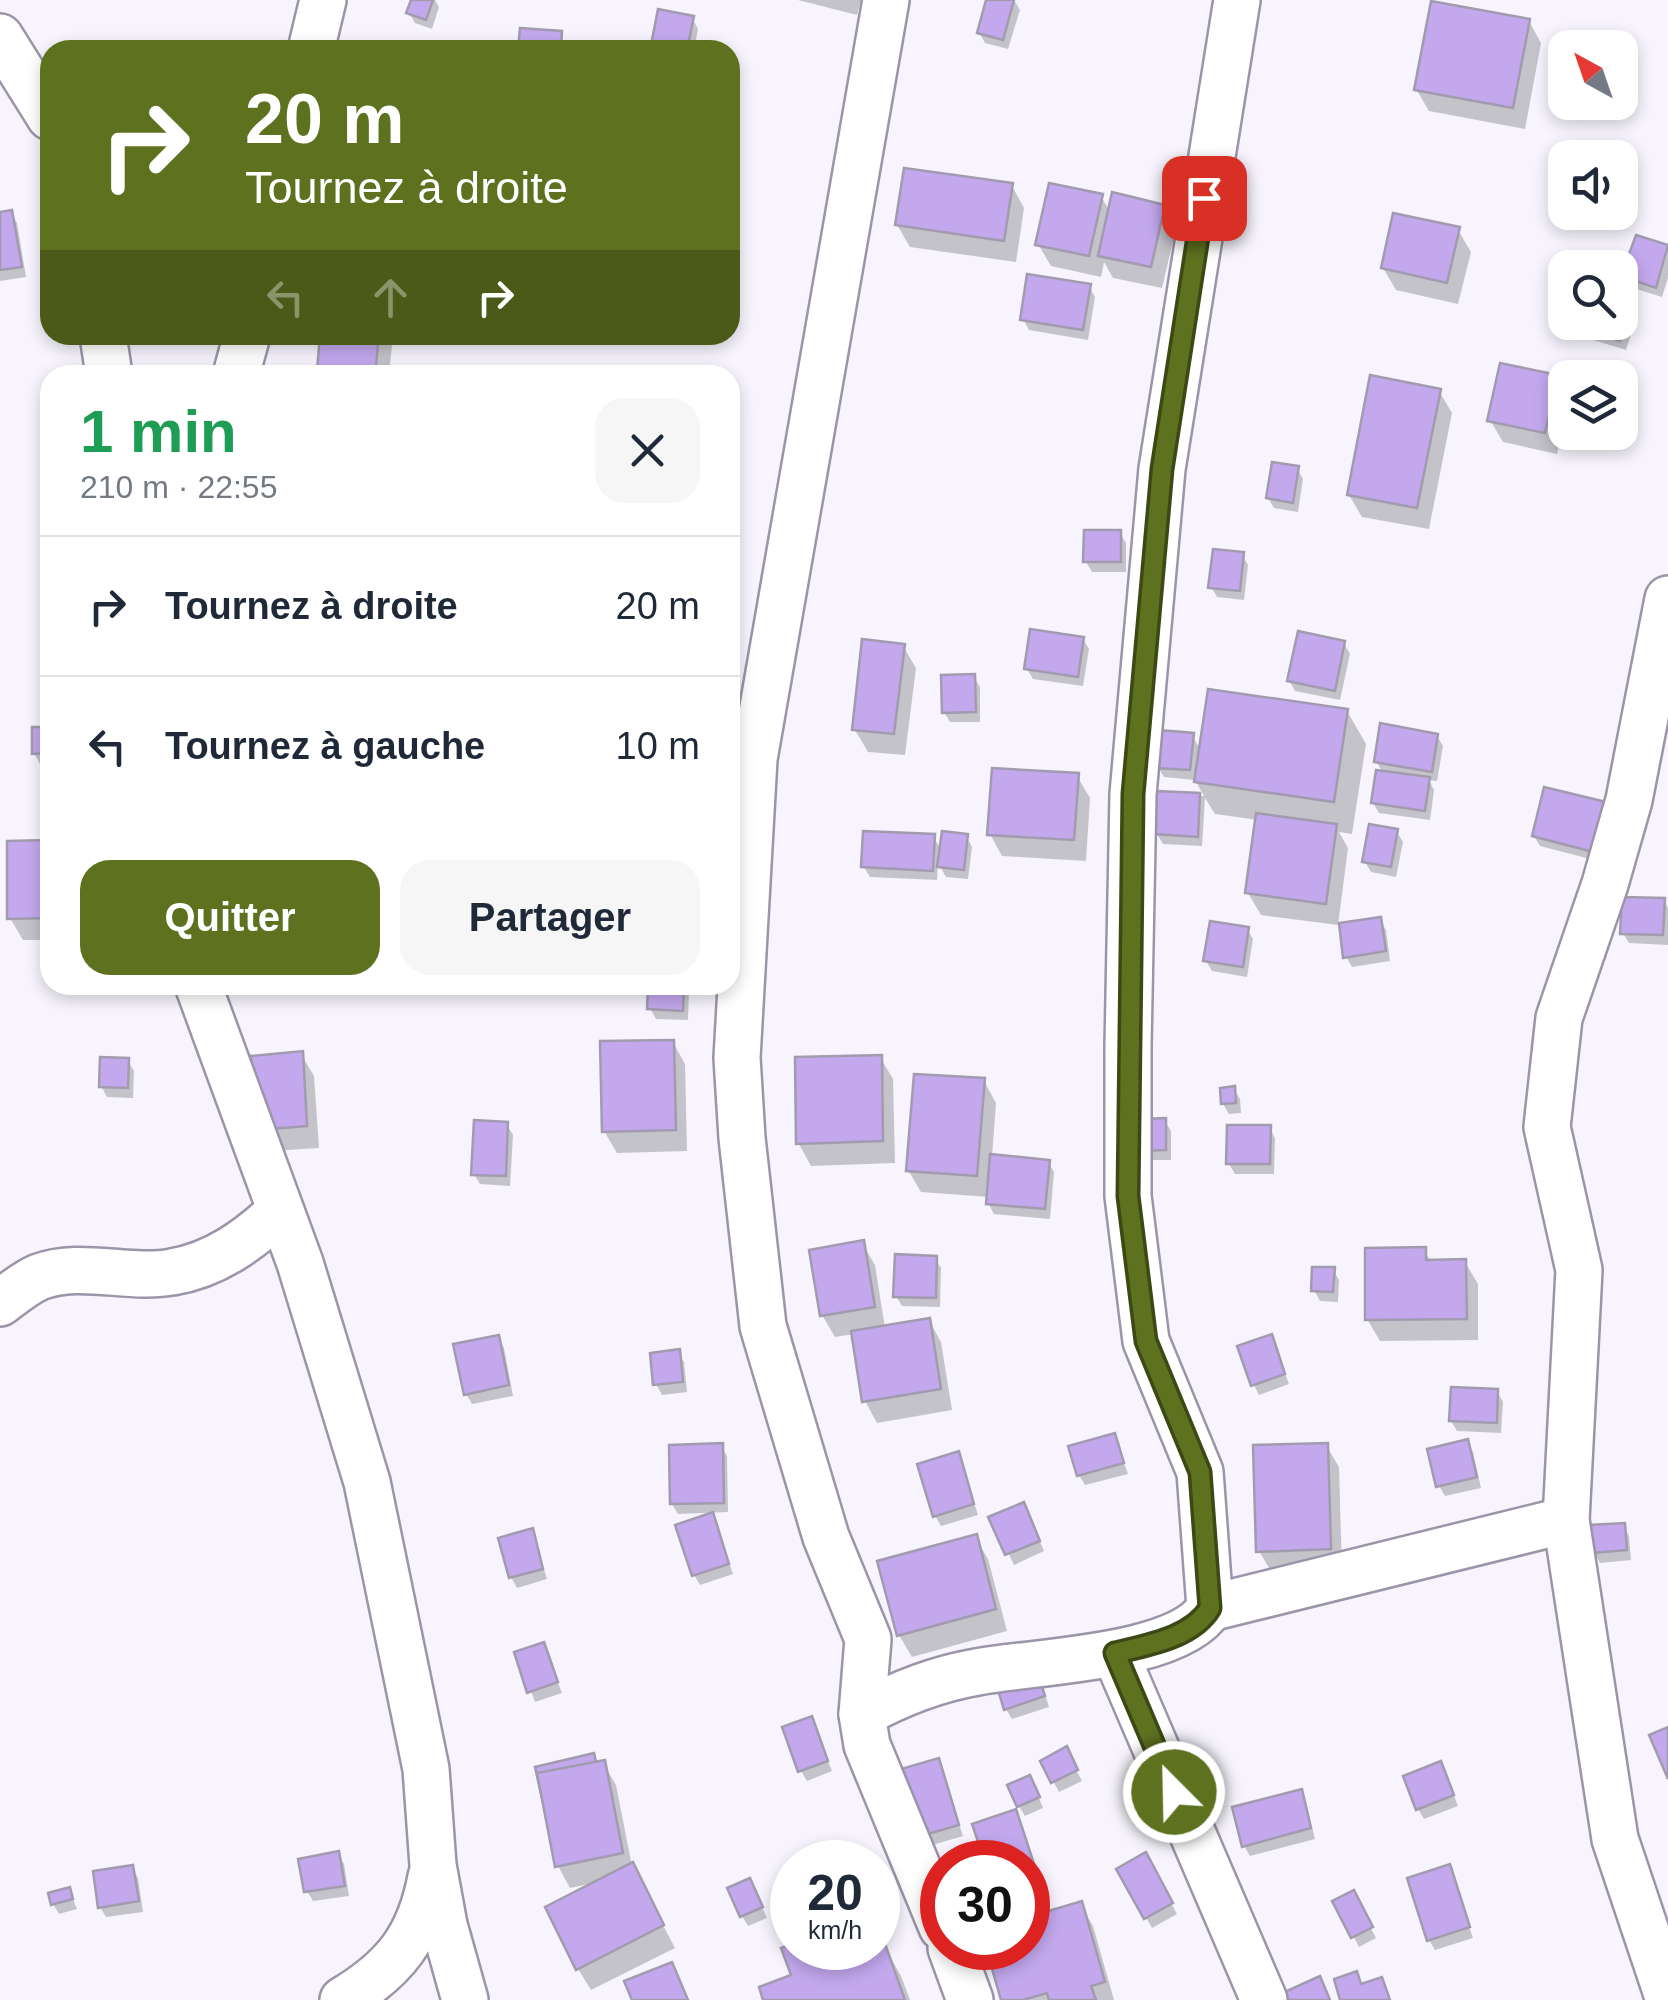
<!DOCTYPE html>
<html lang="fr">
<head>
<meta charset="utf-8">
<style>
	:root { --surface:#fff; --page:#f6f6f7; --text:#1f2937; --muted:#747a83; --line:#e0e1e3; --accent:#5e711f }
	body { margin:0; font-family:Arial,sans-serif; background:var(--page); color:var(--text); height:100vh; display:flex; flex-direction:column; font-size:38px; white-space:nowrap }
	* { box-sizing:border-box; margin:0 }
	p { font-size:32px; color:var(--muted) }
	.icon { flex:none; width:55px; height:55px; fill:none; stroke:currentColor; stroke-width:2; stroke-linecap:round; stroke-linejoin:round }
	.map { position:relative; flex:1; overflow:hidden }
	.drawer { position:absolute; left:40px; top:365px; width:700px; height:630px; display:flex; flex-direction:column; background:var(--surface); border-radius:30px; box-shadow:0 5px 15px #0003 }
	.drawer>* { flex:none }
	.banner { position:absolute; left:40px; top:40px; width:700px; height:305px; border-radius:30px; box-shadow:0 5px 15px #0003; background:#5e711f; color:#fff; overflow:hidden }
	.needle { width:65px; rotate:320deg }
	.fabs { position:absolute; left:1548px; top:30px; display:grid; gap:20px }
	.fabs a { display:grid; place-items:center; width:90px; height:90px; border-radius:20px; background:var(--surface); box-shadow:0 5px 15px #0003; font-size:50px }
	.speed { position:absolute; left:770px; top:1840px; display:flex; gap:20px; font-size:50px; font-weight:700; text-align:center }
	.speed>* { display:grid; place-content:center; width:130px; height:130px; border-radius:50%; background:var(--surface); box-shadow:0 5px 15px #0003; line-height:1 }
	.speed small { font-size:25px; font-weight:400 }
	.speed .limit { border:15px solid #d22; background:#fff; color:#111 }
	.pin { position:absolute; display:grid; place-items:center; width:85px; height:85px; color:#fff; margin:-42px; border-radius:20px; box-shadow:0 5px 15px #0006 }
	.me { position:absolute; width:110px; margin:-55px; rotate:337deg; stroke-linejoin:round; filter:drop-shadow(0 0 8px #0008) }
	.turn { display:flex; align-items:center; gap:35px; height:210px; padding:0 40px; font-size:45px }
	.turn .icon { width:130px; height:130px; stroke-width:2.5 }
	.turn b { display:block; font-size:70px; line-height:85px }
	.lanes { display:flex; align-items:center; height:95px; padding:0 40px; background:#0003; justify-content:center; gap:50px; direction:ltr }
	.lanes .off { opacity:.35 }
	.round { display:grid; place-items:center; flex:none; width:105px; height:105px; border-radius:30px; background:var(--page) }
	.headline { display:flex; align-items:center; justify-content:space-between; height:170px; padding:0 40px }
	h1 { font-size:60px; font-weight:700; line-height:75px; color:#1e9e55 }
	.cta { display:flex; gap:20px; margin-top:auto; padding:20px 40px }
	.cta a { flex:1; height:115px; border-radius:30px; background:var(--accent); color:#fff; font-size:40px; font-weight:700; line-height:115px; text-align:center }
	.cta a+a { background:var(--page); color:var(--text) }
	ul { padding:0; list-style:none }
	li { display:flex; align-items:center; gap:30px; height:140px; padding:0 40px; border-top:2px solid var(--line) }
	li div { flex:1 }
	li b { display:block; font-size:38px }
	li em { font-style:normal }
	.map>svg:first-child { display:block }
	.shadow { fill:#0003 }
	.building { fill:#c3a8ee; stroke:#a29bb0; stroke-width:2.5 }
	.lines { fill:none; stroke-linecap:round; stroke-linejoin:round }
	.street-casing { stroke:#9c94a9; stroke-width:50 }
	.street { stroke:#fff; stroke-width:45 }
	.route-casing { stroke:#3d4914; stroke-width:25 }
	.route { stroke:#5e711f; stroke-width:18 }
</style>
</head>
<body>
<div class="map">
<svg width="1668" height="2000" viewBox="0 0 1668 2000">
	<rect width="100%" height="100%" fill="#f7f4fd"/>
	<!-- shadow -->
	<g class="shadow">
		<path d="M413 0H435L439 7 432 29 415 23 409 13Z"/>
		<path d="M798 0H861L857 15Z"/>
		<path d="M988 0H1014L1020 10 1008 49 985 43 979 32Z"/>
		<path d="M692 18 698 29 694 50H652Z"/>
		<path d="M1529 21 1541 43 1525 129 1429 111 1416 89Z"/>
		<path d="M560 33 566 50H521Z"/>
		<path d="M1012 186 1024 208 1016 262 910 247 897 225Z"/>
		<path d="M1101 196 1110 212 1163 207 1176 229 1162 288 1113 278 1104 262 1101 277 1051 266 1038 244Z"/>
		<path d="M11 213 17 223 26 277 0 281V215Z"/>
		<path d="M1458 230 1471 252 1458 304 1396 290 1383 268Z"/>
		<path d="M1638 238 1668 248V278L1662 297 1630 287 1624 276Z"/>
		<path d="M1089 286 1095 297 1088 340 1029 330 1023 319Z"/>
		<path d="M1620 302 1631 306 1637 316 1626 350 1577 335 1572 322H1620Z"/>
		<path d="M323 335H393L389 375H322L319 370Z"/>
		<path d="M1556 378 1565 392V419L1557 454 1503 442 1490 420Z"/>
		<path d="M1439 391 1452 413 1429 529 1362 517 1349 495Z"/>
		<path d="M1297 468 1303 479 1298 512 1274 508 1268 498Z"/>
		<path d="M1120 533 1126 543V572H1092L1086 562Z"/>
		<path d="M1242 555 1248 565 1244 600 1217 597 1211 587Z"/>
		<path d="M1083 639 1089 649 1083 686 1033 679 1027 669Z"/>
		<path d="M1344 643 1350 654 1340 700 1295 691 1289 680Z"/>
		<path d="M903 646 916 668 905 755 868 752 855 730Z"/>
		<path d="M974 677 980 687V722H950L944 712Z"/>
		<path d="M1347 711 1366 744 1352 834 1339 832 1348 848 1338 925 1261 915 1248 893 1258 820 1215 814 1205 798 1202 846 1163 844 1157 834 1159 793 1204 796 1195 780 1164 777 1158 767 1192 735 1201 751Z"/>
		<path d="M50 729V763L40 764 34 753Z"/>
		<path d="M1437 736 1443 746 1437 781 1429 780 1434 790 1430 820 1379 813 1373 803 1383 773 1376 761Z"/>
		<path d="M1077 776 1090 798 1086 861 1002 856 990 834Z"/>
		<path d="M1604 804 1598 861 1540 846 1534 836Z"/>
		<path d="M1397 832 1403 842 1396 877 1371 872 1365 862Z"/>
		<path d="M933 836 942 851 966 836 972 847 968 879 946 877 938 863 937 880 870 877 864 867Z"/>
		<path d="M50 843V940H23L10 918Z"/>
		<path d="M1664 901 1668 908V945L1629 943 1623 933Z"/>
		<path d="M1380 920 1386 930 1390 961 1352 967 1346 957Z"/>
		<path d="M1247 929 1253 939 1247 977 1212 971 1206 961Z"/>
		<path d="M650 985H685L689 992 688 1020 656 1019 650 1008Z"/>
		<path d="M673 1042 685 1064 687 1151 617 1153 604 1131Z"/>
		<path d="M301 1054 314 1076 319 1148 272 1151 259 1129Z"/>
		<path d="M880 1057 893 1079 895 1163 811 1166 799 1144Z"/>
		<path d="M128 1061 134 1071 133 1098 107 1097 101 1086Z"/>
		<path d="M984 1081 996 1103 992 1157 1048 1162 1054 1172 1050 1219 994 1214 988 1203 989 1197 921 1192 908 1170Z"/>
		<path d="M1234 1089 1240 1099 1241 1113 1229 1114 1223 1104Z"/>
		<path d="M1165 1121 1171 1131V1160H1149L1143 1150Z"/>
		<path d="M507 1125 513 1135 510 1186 480 1184 474 1174Z"/>
		<path d="M1269 1127 1275 1138 1274 1174H1235L1229 1164Z"/>
		<path d="M862 1243 875 1265 885 1328 929 1320 941 1342 952 1410 877 1423 865 1401 854 1334 835 1337 822 1315Z"/>
		<path d="M1424 1250 1432 1263 1465 1262 1478 1284V1340L1380 1341 1367 1319Z"/>
		<path d="M935 1258 941 1268 940 1307 902 1306 896 1296Z"/>
		<path d="M1333 1270 1339 1280 1338 1302 1320 1301 1314 1290Z"/>
		<path d="M498 1337 504 1348 513 1396 472 1404 466 1394Z"/>
		<path d="M1271 1337 1289 1384 1259 1395 1254 1385Z"/>
		<path d="M678 1352 684 1362 687 1392 662 1395 656 1384Z"/>
		<path d="M1497 1391 1503 1402 1501 1433 1457 1431 1451 1421Z"/>
		<path d="M1114 1436 1128 1474 1085 1485 1079 1475Z"/>
		<path d="M1467 1442 1473 1452 1481 1488 1445 1496 1439 1486Z"/>
		<path d="M1326 1445 1339 1467 1342 1571 1272 1573 1259 1551Z"/>
		<path d="M721 1446 727 1456 728 1512 678 1514 672 1504Z"/>
		<path d="M958 1454 978 1515 941 1526 935 1516Z"/>
		<path d="M712 1515 733 1574 700 1585 694 1575Z"/>
		<path d="M1029 1515 1044 1551 1014 1565 992 1518Z"/>
		<path d="M1623 1525 1629 1536 1631 1560 1600 1563 1594 1552Z"/>
		<path d="M532 1531 547 1579 517 1588 511 1577Z"/>
		<path d="M975 1537 988 1559 1007 1631 912 1657 899 1635Z"/>
		<path d="M543 1645 562 1693 535 1702 517 1653Z"/>
		<path d="M1042 1684 1049 1707 1012 1719 1006 1709Z"/>
		<path d="M811 1719 832 1771 807 1781 801 1771Z"/>
		<path d="M593 1756 598 1764 603 1763 616 1785 632 1866 675 1948 591 1990 578 1969 594 1883 570 1888 558 1866 538 1769Z"/>
		<path d="M1071 1760 1082 1781 1059 1792 1043 1762Z"/>
		<path d="M938 1761 963 1836 922 1848Z"/>
		<path d="M1446 1775 1458 1806 1424 1819 1418 1809Z"/>
		<path d="M1035 1788 1043 1808 1025 1816 1019 1806Z"/>
		<path d="M1301 1792 1306 1802 1315 1839 1250 1856 1244 1846Z"/>
		<path d="M1015 1812 1042 1887 1028 1891V1862H988L976 1826Z"/>
		<path d="M338 1854 344 1864 349 1896 313 1901 307 1891Z"/>
		<path d="M1145 1855 1177 1914 1152 1928 1119 1870Z"/>
		<path d="M1448 1867 1473 1938 1435 1950 1429 1940Z"/>
		<path d="M132 1868 138 1878 143 1912 106 1917 100 1907Z"/>
		<path d="M69 1890 77 1909 59 1914 53 1904Z"/>
		<path d="M755 1891 767 1918 748 1926 742 1916Z"/>
		<path d="M1353 1894 1376 1938 1359 1947 1336 1902Z"/>
		<path d="M1080 1904 1093 1926 1114 2000H1004L989 1948H1028V1920Z"/>
		<path d="M883 1944 901 1976 910 2000H766L794 1977 785 1950 792 1947 850 1948 854 1955Z"/>
	</g>
	<!-- building -->
	<g class="building">
		<path d="M411 0H433L426 20 406 13Z"/>
		<path d="M986 0H1014L1003 40 977 33Z"/>
		<path d="M1431 1 1530 19 1513 108 1414 90Z"/>
		<path d="M658 9 694 16 687 50H650Z"/>
		<path d="M520 28 562 31 561 50H518Z"/>
		<path d="M904 168 1013 183 1004 241 895 225Z"/>
		<path d="M1049 183 1103 194 1089 256 1035 245Z"/>
		<path d="M1112 192 1165 205 1151 267 1098 256Z"/>
		<path d="M12 210 22 267 0 270V212Z"/>
		<path d="M1393 213 1460 227 1447 283 1381 268Z"/>
		<path d="M1636 235 1668 245 1656 288 1621 276Z"/>
		<path d="M1027 274 1091 284 1083 330 1020 320Z"/>
		<path d="M1620 300 1632 304 1620 341 1568 324 1620 322Z"/>
		<path d="M320 335H379L375 375 317 370Z"/>
		<path d="M1500 363 1558 375 1545 433 1487 421Z"/>
		<path d="M1370 375 1441 389 1417 508 1347 495Z"/>
		<path d="M1272 462 1299 466 1293 503 1266 498Z"/>
		<path d="M1084 530H1121V562H1083Z"/>
		<path d="M1213 549 1244 552 1240 591 1208 588Z"/>
		<path d="M1030 629 1084 637 1078 677 1024 669Z"/>
		<path d="M1298 631 1345 641 1335 691 1287 681Z"/>
		<path d="M862 639 905 644 894 734 852 730Z"/>
		<path d="M975 674 976 712 942 713 941 675Z"/>
		<path d="M1208 689 1348 709 1334 802 1194 782Z"/>
		<path d="M1380 723 1438 734 1432 772 1374 762Z"/>
		<path d="M32 727H50V753L32 754Z"/>
		<path d="M1159 730 1194 733 1190 770 1155 768Z"/>
		<path d="M992 768 1079 773 1074 840 987 835Z"/>
		<path d="M1376 770 1430 777 1425 811 1371 803Z"/>
		<path d="M1544 787 1606 802 1593 852 1532 836Z"/>
		<path d="M1157 791 1200 793 1198 837 1154 834Z"/>
		<path d="M1256 813 1337 824 1326 904 1245 893Z"/>
		<path d="M1369 824 1398 829 1391 867 1362 862Z"/>
		<path d="M863 831 935 834 933 871 861 867Z"/>
		<path d="M942 831 968 834 964 870 937 867Z"/>
		<path d="M50 840V918L7 919V841Z"/>
		<path d="M1622 897 1665 898 1663 935 1620 934Z"/>
		<path d="M1381 917 1386 951 1343 958 1339 923Z"/>
		<path d="M1210 921 1249 927 1243 967 1203 961Z"/>
		<path d="M648 985H684L683 1011 647 1009Z"/>
		<path d="M674 1040 676 1130 602 1132 600 1041Z"/>
		<path d="M303 1051 307 1126 257 1130 251 1056Z"/>
		<path d="M882 1055 883 1141 796 1144 795 1057Z"/>
		<path d="M100 1057 129 1058 128 1088 99 1087Z"/>
		<path d="M914 1074 985 1078 977 1176 906 1171Z"/>
		<path d="M1235 1086 1236 1103 1221 1104 1220 1088Z"/>
		<path d="M1166 1118V1150L1140 1151 1141 1119Z"/>
		<path d="M474 1120 508 1122 506 1176 471 1175Z"/>
		<path d="M1227 1125H1271L1270 1164H1226Z"/>
		<path d="M990 1154 1050 1160 1045 1209 986 1204Z"/>
		<path d="M864 1240 875 1307 820 1316 809 1250Z"/>
		<path d="M1426 1247V1260L1466 1259 1467 1319 1365 1320V1248Z"/>
		<path d="M895 1254 937 1256 936 1298 893 1297Z"/>
		<path d="M1312 1267H1335L1333 1292 1311 1291Z"/>
		<path d="M930 1318 941 1389 862 1402 851 1331Z"/>
		<path d="M1272 1334 1285 1374 1251 1386 1237 1346Z"/>
		<path d="M499 1335 509 1385 464 1395 453 1344Z"/>
		<path d="M680 1349 683 1382 653 1385 650 1353Z"/>
		<path d="M1451 1387 1498 1389 1497 1423 1449 1421Z"/>
		<path d="M1115 1433 1124 1463 1077 1476 1068 1446Z"/>
		<path d="M1468 1439 1477 1477 1436 1487 1427 1449Z"/>
		<path d="M723 1443 724 1503 670 1504 669 1445Z"/>
		<path d="M1328 1443 1331 1549 1256 1552 1253 1445Z"/>
		<path d="M959 1451 974 1504 933 1517 917 1464Z"/>
		<path d="M1024 1502 1040 1541 1005 1555 988 1517Z"/>
		<path d="M713 1512 729 1564 692 1576 675 1525Z"/>
		<path d="M1625 1523 1627 1550 1591 1553 1589 1525Z"/>
		<path d="M533 1528 543 1569 509 1578 498 1538Z"/>
		<path d="M977 1534 996 1609 897 1636 877 1561Z"/>
		<path d="M544 1642 558 1682 527 1693 514 1652Z"/>
		<path d="M1037 1671 1045 1696 1004 1710 996 1683Z"/>
		<path d="M812 1716 828 1761 798 1772 782 1727Z"/>
		<path d="M1668 1727V1779L1649 1735Z"/>
		<path d="M1067 1746 1078 1770 1051 1783 1040 1761Z"/>
		<path d="M594 1753 609 1817 549 1830 535 1767Z"/>
		<path d="M939 1758 959 1825 914 1838 894 1771Z"/>
		<path d="M605 1760 623 1853 555 1867 537 1773Z"/>
		<path d="M1441 1761 1454 1795 1416 1810 1403 1776Z"/>
		<path d="M1030 1775 1040 1797 1017 1807 1007 1785Z"/>
		<path d="M1302 1789 1311 1828 1242 1847 1232 1807Z"/>
		<path d="M1016 1809 1038 1876 1028 1880V1862H985L972 1824Z"/>
		<path d="M339 1851 345 1886 304 1892 298 1859Z"/>
		<path d="M1146 1852 1173 1903 1144 1919 1116 1869Z"/>
		<path d="M633 1862 664 1925 576 1970 545 1907Z"/>
		<path d="M1450 1864 1470 1927 1427 1941 1407 1878Z"/>
		<path d="M133 1865 139 1901 98 1908 93 1871Z"/>
		<path d="M750 1878 763 1907 740 1917 727 1888Z"/>
		<path d="M70 1887 73 1899 51 1905 48 1893Z"/>
		<path d="M1354 1890 1373 1927 1351 1938 1332 1901Z"/>
		<path d="M1082 1901 1105 1982 1091 1986 1096 2000H1049L1047 1993 1023 2000H1001L986 1948H1028V1917Z"/>
		<path d="M884 1941 905 2000H763L759 1987 791 1975 781 1948 792 1944V1948H849L851 1953 878 1948V1943Z"/>
		<path d="M672 1962 688 2000H632L624 1981Z"/>
		<path d="M1357 1971 1361 1984 1382 1977 1390 2000H1340L1334 1979Z"/>
		<path d="M1320 1976 1330 2000H1283L1280 1994Z"/>
	</g>
	<g class="lines">
		<defs>
			<g id="street">
				<path d="M0 37 50 117"/>
				<path d="M311 50 323 0"/>
				<path d="M103 335 109 375"/>
				<path d="M236 375 247 335"/>
				<path d="M1668 599 1629 800 1605 884 1559 1018 1547 1127 1579 1270 1566 1520 1615 1839 1668 1997"/>
				<path d="M198 985 300 1263 367 1482 426 1769 433 1865 444 1925 465 2000"/>
				<path d="M0 1303C12 1294 25 1283 39 1277 80 1261 129 1280 172 1272 215 1265 249 1240 280 1211"/>
				<path d="M1210 1608 1566 1520"/>
				<path d="M1115 1653 1264 2000"/>
				<path d="M862 1714 868 1639 826 1537 763 1326 742 1138 737 1058 754 759 886 0"/>
				<path d="M942 1927 867 1745 862 1714C898 1694 937 1679 977 1672 1034 1661 1179 1659 1210 1608L1200 1472 1146 1341 1128 1196V1046L1133 794 1162 469 1237 0"/>
				<path d="M951 1948 970 2000"/>
				<path d="M343 2000C395 1969 420 1937 431 1877"/>
			</g>
		</defs>
		<!-- street casing -->
		<use href="#street" class="street-casing"/>
		<!-- street -->
		<use href="#street" class="street"/>
	</g>
	<g class="lines">
		<defs>
			<path id="route" d="M1174 1792 1115 1653C1147 1645 1192 1638 1210 1608L1200 1472 1146 1341 1128 1196 1133 794 1162 469 1204 198"/>
		</defs>
		<!-- route casing -->
		<use href="#route" class="route-casing"/>
		<!-- route -->
		<use href="#route" class="route"/>
	</g>
</svg>
<div class="fabs">
<a><svg class="needle" viewBox="-14 -14 28 28"><path d="M0-13l5 13h-10z" fill="#e53935"/><path d="M0 13l5-13h-10z" fill="#747a83"/></svg></a>
<a><svg class="icon" aria-label="sound" viewBox="0 0 24 24"><path d="M4 9h4l5-4v14l-5-4H4zM17 9q2 3 0 6"/></svg></a>
<a><svg class="icon" aria-label="search" viewBox="0 0 24 24"><circle cx="10" cy="10" r="6"/><path d="M15 15l6 6"/></svg></a>
<a><svg class="icon" aria-label="layers" viewBox="0 0 24 24"><path d="M12 4l9 5-9 5-9-5zM3 14l9 5 9-5"/></svg></a>
</div>
<div class="speed"><div>20<small>km/h</small></div><div class="limit">30</div></div>
<div class="pin" style="left:1204px;top:198px;background:#d93025"><svg class="icon" aria-label="arrive" viewBox="0 0 24 24"><path d="M6 21V4h12l-3 4 3 4H6"/></svg></div>
<svg class="me" style="left:1174px;top:1792px" viewBox="-20 -20 40 40"><circle r="17" fill="#5e711f" stroke="#fff" stroke-width="3"/><path d="M0-11L8 9 0 5-8 9z" fill="#fff"/></svg>
<div class="banner">
<div class="turn"><svg class="icon" aria-label="right" viewBox="0 0 24 24"><path d="M7 20v-9h11M14 6l5 5-5 5"/></svg><div><b>20 m</b>Tournez à droite</div></div>
<div class="lanes"><svg class="icon off" aria-label="left" viewBox="0 0 24 24"><path d="M17 20v-9H6M10 6l-5 5 5 5"/></svg><svg class="icon off" aria-label="ahead" viewBox="0 0 24 24"><path d="M12 20V5M6 11l6-6 6 6"/></svg><svg class="icon" aria-label="right" viewBox="0 0 24 24"><path d="M7 20v-9h11M14 6l5 5-5 5"/></svg></div>
</div>
<section class="drawer">
<div class="headline"><div><h1>1 min</h1><p>210 m · 22:55</p></div><a class="round"><svg class="icon" aria-label="close" viewBox="0 0 24 24"><path d="M6 6l12 12M18 6L6 18"/></svg></a></div>
<ul>
<li><svg class="icon" aria-label="right" viewBox="0 0 24 24"><path d="M7 20v-9h11M14 6l5 5-5 5"/></svg><div><b>Tournez à droite</b></div><em>20 m</em></li>
<li><svg class="icon" aria-label="left" viewBox="0 0 24 24"><path d="M17 20v-9H6M10 6l-5 5 5 5"/></svg><div><b>Tournez à gauche</b></div><em>10 m</em></li>
</ul>
<div class="cta"><a>Quitter</a><a>Partager</a></div>
</section>
</div>
</body>
</html>
